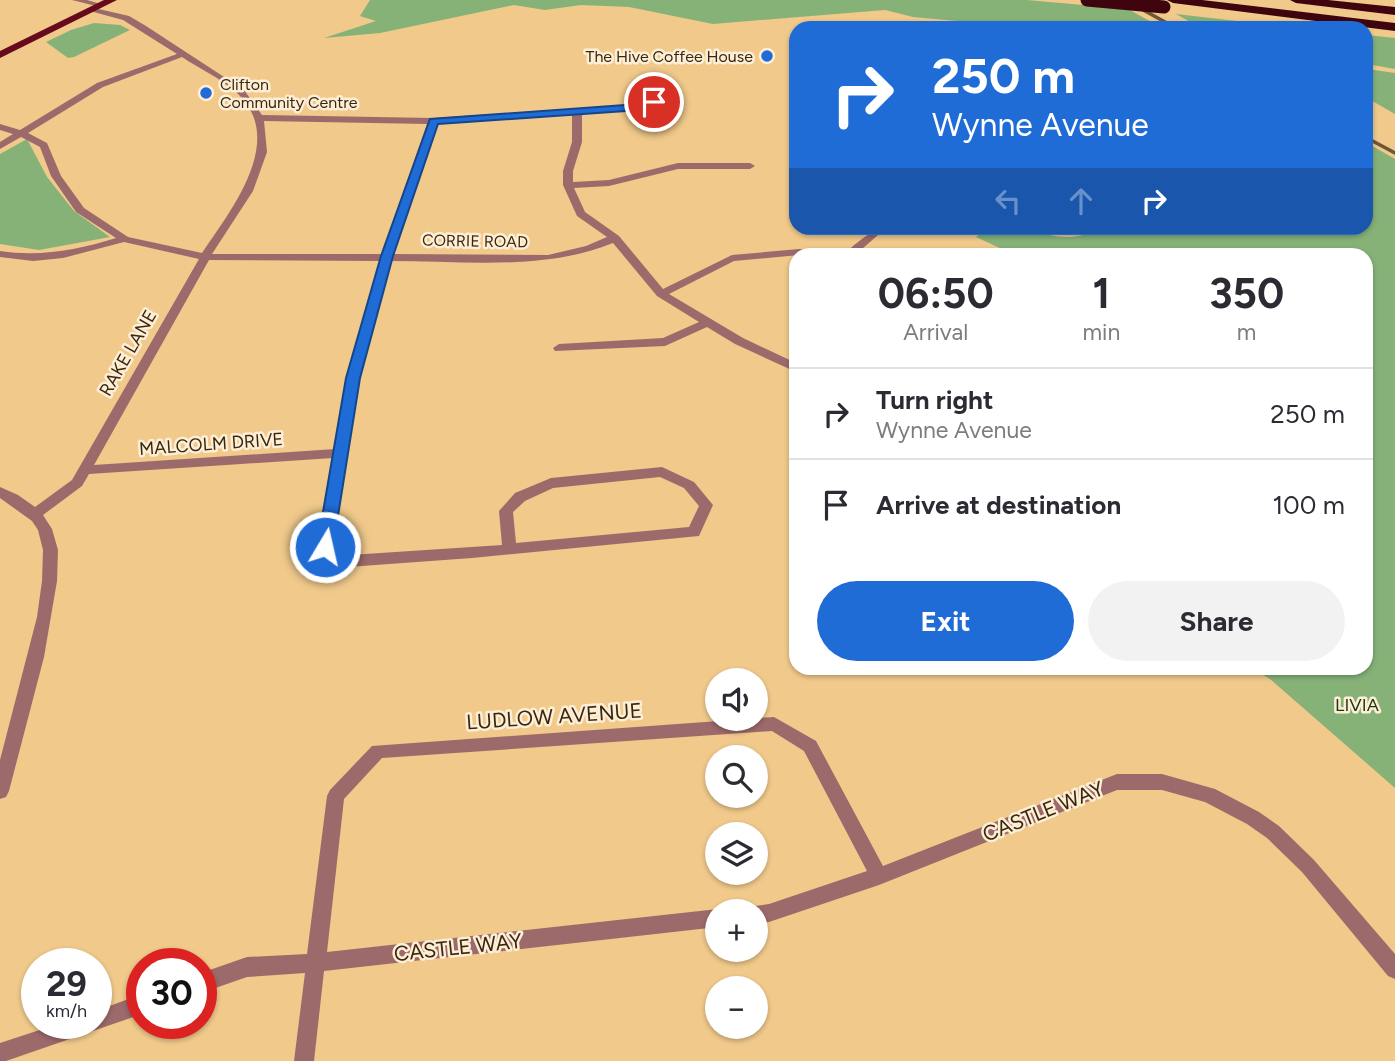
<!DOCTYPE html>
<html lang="en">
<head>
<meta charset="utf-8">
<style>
	:root { --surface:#fff; --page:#f2f2f3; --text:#2b2b33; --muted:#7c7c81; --line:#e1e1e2; --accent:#206cd7 }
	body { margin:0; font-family:Figtree,sans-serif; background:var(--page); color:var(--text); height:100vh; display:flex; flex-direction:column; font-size:26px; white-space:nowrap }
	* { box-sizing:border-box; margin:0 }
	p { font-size:23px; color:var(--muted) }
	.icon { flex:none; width:38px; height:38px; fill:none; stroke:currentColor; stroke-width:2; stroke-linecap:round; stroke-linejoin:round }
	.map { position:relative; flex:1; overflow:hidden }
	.sheet { position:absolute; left:789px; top:248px; width:584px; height:427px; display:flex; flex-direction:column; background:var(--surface); border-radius:21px; box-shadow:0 2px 5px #0004 }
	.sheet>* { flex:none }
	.hud { position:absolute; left:789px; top:21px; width:584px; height:214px; border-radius:21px; box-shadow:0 2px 5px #0004; background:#206cd7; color:#fff; overflow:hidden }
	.tools { position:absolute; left:705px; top:668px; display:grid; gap:14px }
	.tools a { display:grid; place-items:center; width:63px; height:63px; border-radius:50%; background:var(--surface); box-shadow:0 2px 5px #0004; font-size:35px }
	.speed { position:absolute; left:21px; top:948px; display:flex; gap:14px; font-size:35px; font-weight:700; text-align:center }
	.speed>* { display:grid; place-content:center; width:91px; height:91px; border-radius:50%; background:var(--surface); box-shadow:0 2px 5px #0004; line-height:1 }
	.speed small { font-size:18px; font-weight:400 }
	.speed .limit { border:10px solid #d22; background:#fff; color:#111 }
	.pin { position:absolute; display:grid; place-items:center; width:60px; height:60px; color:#fff; margin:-30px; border:4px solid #fff; border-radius:50%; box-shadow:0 2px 7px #0007 }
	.me { position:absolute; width:77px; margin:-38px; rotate:9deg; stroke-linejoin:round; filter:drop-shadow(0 0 5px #0008) }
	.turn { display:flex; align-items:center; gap:24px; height:147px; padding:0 28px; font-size:32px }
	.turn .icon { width:91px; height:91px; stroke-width:2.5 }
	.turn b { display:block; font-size:49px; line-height:60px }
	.lanes { display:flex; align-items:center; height:66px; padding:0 28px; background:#0003; justify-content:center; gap:35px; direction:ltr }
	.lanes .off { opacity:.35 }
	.eta { display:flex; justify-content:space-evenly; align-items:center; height:119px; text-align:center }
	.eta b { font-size:42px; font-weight:700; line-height:49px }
	.primary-button { display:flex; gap:14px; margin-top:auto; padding:14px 28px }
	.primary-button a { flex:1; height:80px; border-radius:42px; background:var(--accent); color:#fff; font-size:28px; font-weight:700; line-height:80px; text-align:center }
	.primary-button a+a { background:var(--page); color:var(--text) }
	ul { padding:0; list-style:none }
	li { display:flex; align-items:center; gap:21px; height:91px; padding:0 28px; border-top:2px solid var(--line) }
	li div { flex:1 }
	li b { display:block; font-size:26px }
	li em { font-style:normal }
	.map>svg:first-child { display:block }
	.green { fill:#86b278 }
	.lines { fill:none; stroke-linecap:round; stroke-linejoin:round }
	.street { fill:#9d6a6b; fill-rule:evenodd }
	.primary { fill:#660a1c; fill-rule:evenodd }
	.highway { fill:#3f050e; fill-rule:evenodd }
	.rail { stroke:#6e5733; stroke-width:3.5 }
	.highway-bridge { stroke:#3f050e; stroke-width:13 }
	.route { fill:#206cd7; stroke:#15468c; stroke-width:2 }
	.poi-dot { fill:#206cd7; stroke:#feeed6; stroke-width:2.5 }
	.labels { text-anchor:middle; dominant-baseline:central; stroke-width:5; stroke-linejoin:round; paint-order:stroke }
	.far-poi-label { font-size:16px; fill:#38280f; stroke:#feeed6; text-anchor:end }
	.far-street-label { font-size:16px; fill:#38280f; stroke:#feeed6 }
	.street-label { font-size:18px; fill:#38280f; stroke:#feeed6 }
	.park-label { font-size:18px; fill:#19350f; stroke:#feeed6 }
	.near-street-label { font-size:21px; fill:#38280f; stroke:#feeed6 }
</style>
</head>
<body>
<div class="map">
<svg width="1395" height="1061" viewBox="0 0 1395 1061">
	<rect width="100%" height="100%" fill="#f0c98b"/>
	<!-- green -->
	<g class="green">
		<path d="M370 0H1027L1128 9 1162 28H1036L913 17 885 10 713 24 629 7 581 5 545 10 514 5 380 33 324 38 376 21 360 16Z"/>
		<path d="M1176 14 1299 28H1201Z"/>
		<path d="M94 23 120 25 130 30 74 57 68 58 46 42 71 30Z"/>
		<path d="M1367 35 1395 38V69L1367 64Z"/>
		<path d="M1367 69 1395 73V114L1367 98Z"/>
		<path d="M27 139 47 177 74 211 110 237 39 250 0 244V154Z"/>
		<path d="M1367 143 1395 159V788L1270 679 1253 669 1367 668V256H1017L976 237C1007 211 1039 239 1070 237 1077 237 1085 234 1092 233L1091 228H1367Z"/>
	</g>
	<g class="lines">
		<!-- street -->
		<g class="street">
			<path d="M72 0H87L104 5 100 7Z"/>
			<path d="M90 7 129 16 146 26 244 90 262 115 433 118 639 104 657 100V104L640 110 582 114V142L573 171V182L609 180 678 163H750L755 166 750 169H678L609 186 574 188 585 212 619 236 663 289 732 255 799 249 845 253C866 235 875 226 904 228L878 235 854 256 799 255 734 261 669 294 743 338 796 363V372L735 344 707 327 665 346 555 351 553 348 559 344 663 338 699 322 657 296 613 243C545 271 464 261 391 261L359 378 332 545 350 555 502 545 499 511 515 493 551 478 662 467 694 482 713 505 699 536 472 558 348 567 320 551 318 547 333 458 89 474 82 486 43 515 52 529 58 550 57 581 44 657 9 791 6 797 0 799V760L37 617 42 581 43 550 38 530 32 521 0 498V487L18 495 35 507 72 480 199 259 124 242 63 258 33 261 0 257V251C41 257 77 250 116 238L76 212 51 176 40 147 21 137 0 149V142L13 134 0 130V124L20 130 97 83 177 54 123 20 90 11ZM182 57C200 69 222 79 237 93 288 140 230 211 202 253L128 237 84 208 61 176 47 143 28 133 103 87ZM572 114V142L563 171V185L577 216 607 237 586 246 548 255 393 254 437 123ZM264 121 427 124 382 254H212L253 191 267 152ZM209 260 380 261 347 378 335 449 94 465ZM660 477 684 488 699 506 689 527 516 543 513 512 525 501 553 488Z"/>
			<path d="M774 717 816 741 883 866 1117 774H1162L1215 789 1259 812 1279 826 1314 860 1395 954V979L1388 976 1302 872 1267 838 1247 824 1205 802 1162 790H1117L879 885 769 922 756 923V912H748L749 907 769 904 867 871 804 751 772 731 382 758 344 799 327 952 718 909 725 912H718V927L324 971 314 1061H294L305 973 247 977 201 993V973L247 957 307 954 327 796 330 790 372 746Z"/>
			<path d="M142 994V1014L6 1061H0V1043L58 1024H96V1011Z"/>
		</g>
		<!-- primary -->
		<path class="primary" d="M104 0H117L0 58V51Z"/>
		<!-- highway -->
		<g class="highway">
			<path d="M1167 0H1202L1395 23V31L1173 3Z"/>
			<path d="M1290 0H1328L1395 7V15L1296 3Z"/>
		</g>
		<!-- rail -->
		<g class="rail">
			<path d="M1125 0 1176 28"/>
			<path d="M1367 138 1395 153"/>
		</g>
		<!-- highway-bridge -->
		<path class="highway-bridge" d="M1087 0 1164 7"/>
	</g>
	<!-- route -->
	<path class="route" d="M654 99 657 100V105L640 110 438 124 393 256 360 378 333 547 325 553 319 551 317 547 346 378 381 256 430 119 639 104Z"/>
	<!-- markers -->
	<g class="poi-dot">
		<circle cx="767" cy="56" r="7"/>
		<circle cx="206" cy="93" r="7"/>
	</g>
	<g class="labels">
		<!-- far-poi labels -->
		<g class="far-poi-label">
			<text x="753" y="56">The Hive Coffee House</text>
			<text x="220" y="84" text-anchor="start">Clifton<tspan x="220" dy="18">Community Centre</tspan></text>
		</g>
		<!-- far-street labels -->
		<g class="far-street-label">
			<text transform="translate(475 241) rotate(1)">CORRIE ROAD</text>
		</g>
		<!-- street labels -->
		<g class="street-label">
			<text transform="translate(128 353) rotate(-60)">RAKE LANE</text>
			<text transform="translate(211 444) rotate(-4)">MALCOLM DRIVE</text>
		</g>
		<!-- park labels -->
		<g class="park-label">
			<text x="1357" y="705">LIVIA</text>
		</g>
		<!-- near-street labels -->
		<g class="near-street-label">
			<text transform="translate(554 716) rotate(-4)">LUDLOW AVENUE</text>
			<text transform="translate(1043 811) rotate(-22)">CASTLE WAY</text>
			<text transform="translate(458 947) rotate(-6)">CASTLE WAY</text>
		</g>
	</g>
</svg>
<div class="tools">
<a><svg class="icon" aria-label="sound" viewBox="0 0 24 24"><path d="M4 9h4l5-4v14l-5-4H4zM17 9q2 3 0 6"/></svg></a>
<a><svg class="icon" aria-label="search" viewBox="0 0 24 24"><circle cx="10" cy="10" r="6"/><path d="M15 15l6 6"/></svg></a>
<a><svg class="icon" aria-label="layers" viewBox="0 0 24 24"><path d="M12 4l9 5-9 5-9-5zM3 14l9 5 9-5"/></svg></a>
<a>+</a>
<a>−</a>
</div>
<div class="speed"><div>29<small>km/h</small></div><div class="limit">30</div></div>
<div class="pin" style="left:654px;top:102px;background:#d93025"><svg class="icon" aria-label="arrive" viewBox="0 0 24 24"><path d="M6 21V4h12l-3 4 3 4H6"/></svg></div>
<svg class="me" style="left:325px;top:547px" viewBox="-20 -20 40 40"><circle r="17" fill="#206cd7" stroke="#fff" stroke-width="3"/><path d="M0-11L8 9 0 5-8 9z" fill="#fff"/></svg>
<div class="hud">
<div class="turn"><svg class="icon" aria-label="right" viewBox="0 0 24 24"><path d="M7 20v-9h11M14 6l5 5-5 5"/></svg><div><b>250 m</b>Wynne Avenue</div></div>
<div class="lanes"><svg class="icon off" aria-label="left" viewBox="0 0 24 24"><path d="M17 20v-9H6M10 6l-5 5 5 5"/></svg><svg class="icon off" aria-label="ahead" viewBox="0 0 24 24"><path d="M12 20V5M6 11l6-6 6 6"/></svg><svg class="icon" aria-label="right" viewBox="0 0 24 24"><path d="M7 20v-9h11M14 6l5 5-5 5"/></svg></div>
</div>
<section class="sheet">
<div class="eta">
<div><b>06:50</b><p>Arrival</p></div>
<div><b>1</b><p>min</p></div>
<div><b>350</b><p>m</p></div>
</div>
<ul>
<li><svg class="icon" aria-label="right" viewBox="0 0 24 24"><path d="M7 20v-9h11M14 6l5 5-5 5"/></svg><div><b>Turn right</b><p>Wynne Avenue</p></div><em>250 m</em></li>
<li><svg class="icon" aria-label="arrive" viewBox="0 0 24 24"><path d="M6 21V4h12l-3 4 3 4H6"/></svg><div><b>Arrive at destination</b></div><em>100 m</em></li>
</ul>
<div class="primary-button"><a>Exit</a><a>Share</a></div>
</section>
</div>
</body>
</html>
